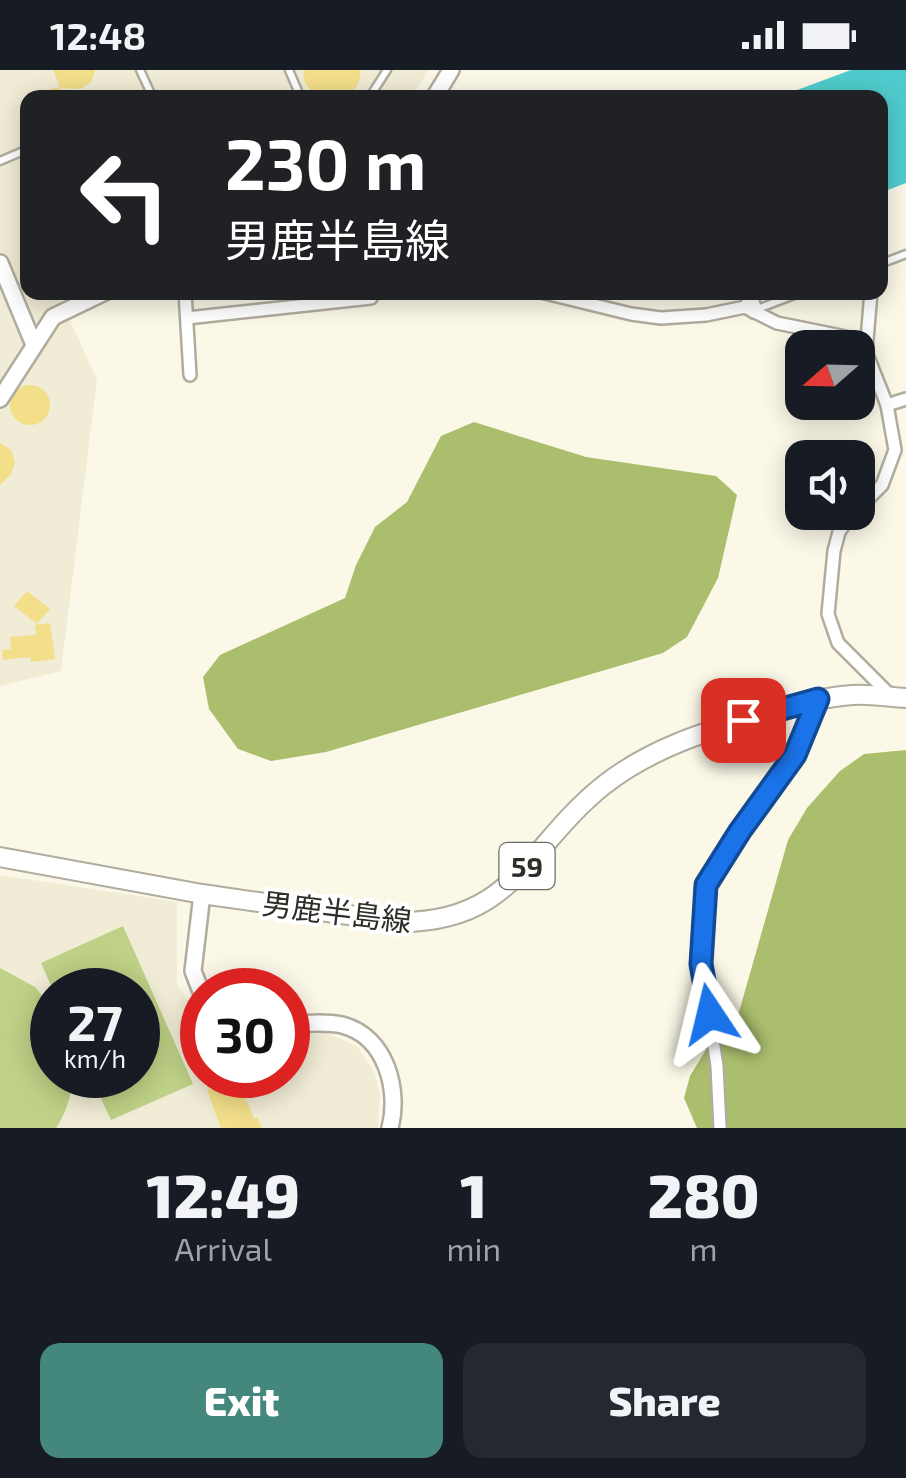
<!DOCTYPE html>
<html lang="en">
<head>
<meta charset="utf-8">
<style>
	:root { --surface:#171b24; --page:#242831; --text:#f1f3f6; --muted:#9ea1a6; --accent:#44887d }
	body { margin:0; font-family:"Exo 2","Noto Sans JP",sans-serif; background:var(--page); color:var(--text); height:100vh; display:flex; flex-direction:column; font-size:38px; white-space:nowrap }
	* { box-sizing:border-box; margin:0 }
	p { font-size:32px; color:var(--muted) }
	.icon { flex:none; width:55px; height:55px; fill:none; stroke:currentColor; stroke-width:2; stroke-linecap:round; stroke-linejoin:round }
	.map { position:relative; height:1058px; overflow:hidden }
	.details { display:flex; flex-direction:column; background:var(--surface); flex:1 }
	.details>* { flex:none }
	.guide { position:absolute; left:20px; top:20px; width:868px; height:210px; border-radius:20px; box-shadow:0 5px 25px #0003; background:#202124; color:#fff; overflow:hidden }
	.needle { width:65px; rotate:250deg }
	.tools { position:absolute; left:785px; top:260px; display:grid; gap:20px }
	.tools a { display:grid; place-items:center; width:90px; height:90px; border-radius:20px; background:var(--surface); box-shadow:0 5px 25px #0003; font-size:50px }
	.speed { position:absolute; left:30px; top:898px; display:flex; gap:20px; font-size:50px; font-weight:700; text-align:center }
	.speed>* { display:grid; place-content:center; width:130px; height:130px; border-radius:50%; background:var(--surface); box-shadow:0 5px 25px #0003; line-height:1 }
	.speed small { font-size:25px; font-weight:400 }
	.speed .limit { border:15px solid #d22; background:#fff; color:#111 }
	.pin { position:absolute; display:grid; place-items:center; width:85px; height:85px; color:#fff; margin:-42px; border-radius:20px; box-shadow:0 5px 15px #0006 }
	.me { position:absolute; width:110px; margin:-55px; rotate:350deg; stroke-linejoin:round; filter:drop-shadow(0 0 8px #0008) }
	.turn { display:flex; align-items:center; gap:35px; height:210px; padding:0 40px; font-size:45px }
	.turn .icon { width:130px; height:130px; stroke-width:2.5 }
	.turn b { display:block; font-size:70px; line-height:85px }
	.eta { display:flex; justify-content:space-evenly; align-items:center; height:170px; text-align:center }
	.eta b { font-size:60px; font-weight:800; line-height:70px }
	.button { display:flex; gap:20px; margin-top:auto; padding:20px 40px }
	.button a { flex:1; height:115px; border-radius:20px; background:var(--accent); color:#fff; font-size:40px; font-weight:800; line-height:115px; text-align:center }
	.button a+a { background:var(--page); color:var(--text) }
	.status { display:flex; justify-content:space-between; align-items:center; height:70px; padding:0 50px; background:var(--surface); direction:ltr }
	.status svg { height:28px; fill:currentColor }
	.map>svg:first-child { display:block }
	.built { fill:#f0ecd5; fill-rule:evenodd }
	.green { fill:#bed186 }
	.forest { fill:#abbe6d }
	.water { fill:#50cbcd }
	.building { fill:#f3df8a }
	.lines { fill:none; stroke-linecap:round; stroke-linejoin:round }
	.service-casing { stroke:#b0ad9f; stroke-width:11 }
	.minor-casing { stroke:#b0ad9f; stroke-width:16 }
	.tertiary-casing { stroke:#b0ad9f; stroke-width:20 }
	.primary-casing { stroke:#b0ad9f; stroke-width:22 }
	.service { stroke:#fff; stroke-width:6 }
	.minor { stroke:#fff; stroke-width:11 }
	.tertiary { stroke:#fff; stroke-width:15 }
	.primary { stroke:#fff; stroke-width:18 }
	.route-casing { stroke:#114b97; stroke-width:25 }
	.route { stroke:#1a73e8; stroke-width:18 }
	.labels { text-anchor:middle; dominant-baseline:central; stroke-width:8; stroke-linejoin:round; paint-order:stroke }
	.shield { fill:#fff; stroke:#6d6c68; stroke-width:2.5 }
	.shield-label { font-size:28px; font-weight:bold; fill:#2f2d28 }
	.street-label { font-size:30px; fill:#2f2d28; stroke:#fff }
</style>
</head>
<body>
<div class="status"><b>12:48</b><svg viewBox="0 0 49 12"><path d="M0 12V9h3v3zM5 12V6h3v6zM10 12V3h3v9zM15 12V0h3v12zM26 1h20v11H26zM47 4h2v5h-2z"/></svg></div>
<div class="map">
<svg width="906" height="1058" viewBox="0 0 906 1058">
	<rect width="100%" height="100%" fill="#fbf8e8"/>
	<!-- built -->
	<g class="built">
		<path d="M0 0H429L411 27 28 28V222L68 223 59 227 97 309 61 601 0 616Z"/>
		<path d="M0 805 177 832V915L202 952V1005H288V967L326 963 357 976 375 1003 380 1025 378 1058H0ZM52 920H138V1005H52Z"/>
	</g>
	<!-- green -->
	<g class="green">
		<path d="M123 856 193 1014 111 1050 90 1005H138V920H53L41 893Z"/>
		<path d="M0 898 35 917 52 938V1005H72C73 1022 66 1044 56 1058H0Z"/>
	</g>
	<!-- forest -->
	<g class="forest">
		<path d="M474 352 586 387 716 406 737 425 718 508 687 567 663 583 326 682 271 691 238 679 209 639 203 607 220 585 345 528 356 495 375 457 407 432 441 366Z"/>
		<path d="M906 680V1058H697L684 1028 690 1006 710 973 737 949 788 770 807 738 840 701 864 684Z"/>
	</g>
	<!-- water -->
	<path class="water" d="M851 0H906V113L880 123V28L778 27Z"/>
	<!-- building -->
	<g class="building">
		<path d="M53 0H95L91 12 81 19 61 18V28H40L47 20 60 17Z"/>
		<path d="M303 0H360V7L357 16 346 28H317L305 13Z"/>
		<circle cx="30" cy="335" r="20"/>
		<path d="M0 373 11 380 15 392 11 404 0 415Z"/>
		<path d="M27 521 50 539 37 554 14 536Z"/>
		<path d="M50 553 55 589 31 592 30 587 3 590 2 580 11 579 10 567 36 565 35 555Z"/>
		<path d="M234 1009 235 1013 239 1011 254 1049 257 1047 262 1058H221L207 1020Z"/>
	</g>
	<g class="lines">
		<defs>
			<g id="service">
				<path d="M140 0 153 28"/>
				<path d="M289 0 301 28"/>
				<path d="M369 28 387 0"/>
				<path d="M0 91 28 79"/>
				<path d="M880 194 906 184"/>
				<path d="M755 240 802 222"/>
			</g>
			<g id="minor">
				<path d="M185 222 190 305"/>
				<path d="M541 222 631 244 661 248 706 245 745 237 777 253 846 267 866 282"/>
				<path d="M187 248 371 228"/>
				<path d="M887 335 906 329"/>
				<path d="M858 439 882 415 895 380 887 335 866 282 871 222"/>
				<path d="M853 442 839 462 834 481 828 544 838 573 893 628"/>
				<path d="M720 1058 717 996 701 894 706 815 740 761 795 685 818 629"/>
			</g>
			<g id="tertiary">
				<path d="M434 28 451 0"/>
				<path d="M0 193 34 275"/>
				<path d="M747 222 754 240"/>
				<path d="M0 329 53 247 105 222"/>
				<path d="M202 824 193 901 202 924"/>
				<path d="M288 954C306 954 324 951 342 955 386 966 400 1020 390 1058"/>
			</g>
			<path id="primary" d="M0 787 202 824 397 852C514 854 527 776 604 715 651 678 707 661 763 644 793 636 822 627 853 625 870 624 888 627 906 628"/>
		</defs>
		<!-- service casing -->
		<use href="#service" class="service-casing"/>
		<!-- minor casing -->
		<use href="#minor" class="minor-casing"/>
		<!-- tertiary casing -->
		<use href="#tertiary" class="tertiary-casing"/>
		<!-- primary casing -->
		<use href="#primary" class="primary-casing"/>
		<!-- service -->
		<use href="#service" class="service"/>
		<!-- minor -->
		<use href="#minor" class="minor"/>
		<!-- tertiary -->
		<use href="#tertiary" class="tertiary"/>
		<!-- primary -->
		<use href="#primary" class="primary"/>
	</g>
	<g class="lines">
		<defs>
			<path id="route" d="M710 944 701 894 706 815 740 761 795 685 818 629 743 650"/>
		</defs>
		<!-- route casing -->
		<use href="#route" class="route-casing"/>
		<!-- route -->
		<use href="#route" class="route"/>
	</g>
	<g class="labels">
		<!-- shield labels -->
		<rect class="shield" x="499.5" y="773" width="55" height="46" rx="8"/>
		<g class="shield-label">
			<text x="527" y="796">59</text>
		</g>
		<!-- street labels -->
		<g class="street-label">
			<text transform="translate(337 841) rotate(7)">男鹿半島線</text>
		</g>
	</g>
</svg>
<div class="tools">
<a><svg class="needle" viewBox="-14 -14 28 28"><path d="M0-13l5 13h-10z" fill="#e53935"/><path d="M0 13l5-13h-10z" fill="#9ea1a6"/></svg></a>
<a><svg class="icon" aria-label="sound" viewBox="0 0 24 24"><path d="M4 9h4l5-4v14l-5-4H4zM17 9q2 3 0 6"/></svg></a>
</div>
<div class="speed"><div>27<small>km/h</small></div><div class="limit">30</div></div>
<div class="pin" style="left:743px;top:650px;background:#d93025"><svg class="icon" aria-label="arrive" viewBox="0 0 24 24"><path d="M6 21V4h12l-3 4 3 4H6"/></svg></div>
<svg class="me" style="left:710px;top:944px" viewBox="-20 -20 40 40"><path d="M0-17L14 15 0 8-14 15z" fill="#1a73e8" stroke="#fff" stroke-width="4"/></svg>
<div class="guide">
<div class="turn"><svg class="icon" aria-label="left" viewBox="0 0 24 24"><path d="M17 20v-9H6M10 6l-5 5 5 5"/></svg><div><b>230 m</b>男鹿半島線</div></div>
</div>
</div>
<section class="details">
<div class="eta">
<div><b>12:49</b><p>Arrival</p></div>
<div><b>1</b><p>min</p></div>
<div><b>280</b><p>m</p></div>
</div>
<div class="button"><a>Exit</a><a>Share</a></div>
</section>
</body>
</html>
